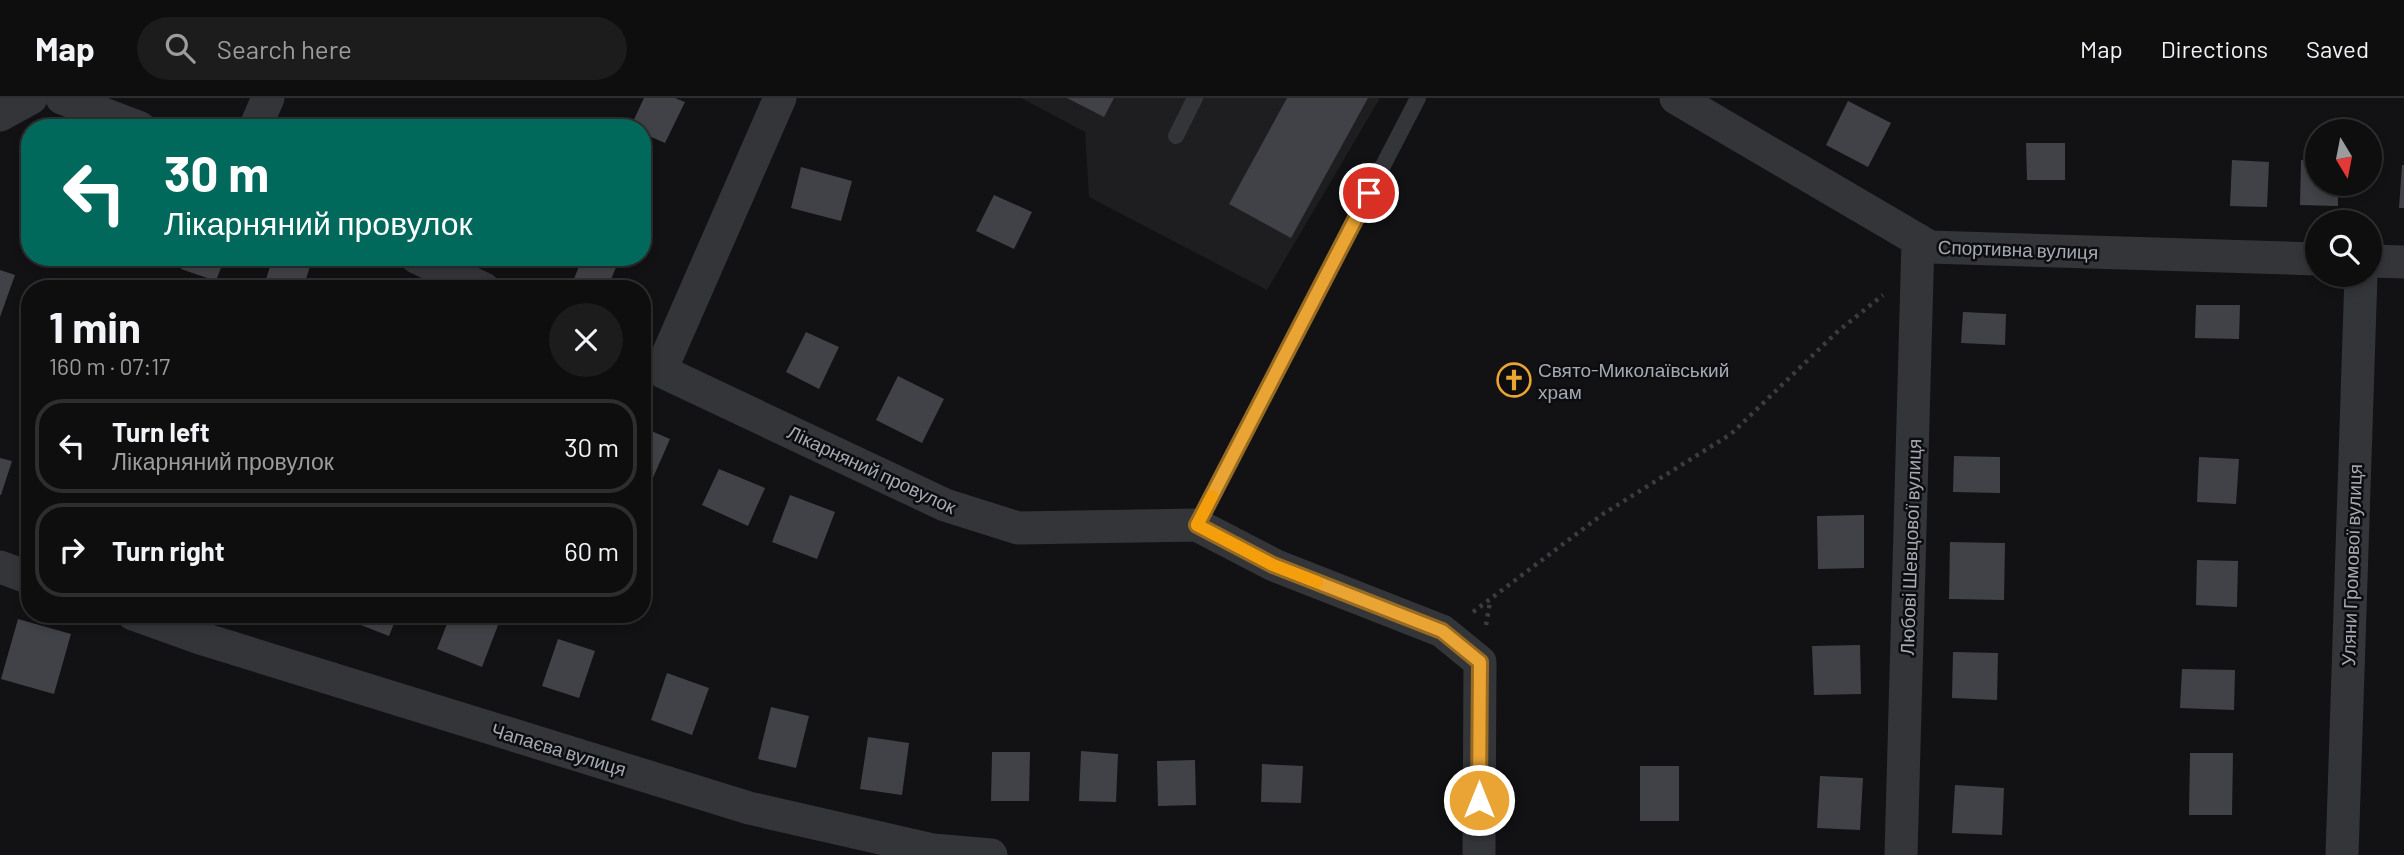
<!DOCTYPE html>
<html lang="en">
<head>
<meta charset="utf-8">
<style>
	:root { --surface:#0e0e0f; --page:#1c1c1d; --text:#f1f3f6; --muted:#9b9c9e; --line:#2e2e2f }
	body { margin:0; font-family:Barlow,sans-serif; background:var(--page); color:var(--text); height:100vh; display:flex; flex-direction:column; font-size:26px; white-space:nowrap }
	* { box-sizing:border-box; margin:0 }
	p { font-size:23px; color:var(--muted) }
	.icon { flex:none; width:38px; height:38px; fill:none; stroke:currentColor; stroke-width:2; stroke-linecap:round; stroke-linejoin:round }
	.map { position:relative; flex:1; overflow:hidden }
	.panel { position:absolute; left:21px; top:182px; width:630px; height:343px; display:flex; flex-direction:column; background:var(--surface); border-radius:28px; box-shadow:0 4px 10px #0003,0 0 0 2px var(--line) }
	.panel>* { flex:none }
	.guide { position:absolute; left:21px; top:21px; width:630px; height:147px; border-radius:28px; box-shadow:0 4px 10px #0003,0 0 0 2px var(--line); background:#00695c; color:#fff; overflow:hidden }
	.needle { width:46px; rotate:170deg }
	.tools { position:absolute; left:2305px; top:21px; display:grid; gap:14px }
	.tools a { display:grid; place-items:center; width:77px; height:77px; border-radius:50%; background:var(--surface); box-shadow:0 4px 10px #0003,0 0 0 2px var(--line); font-size:35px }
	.pin { position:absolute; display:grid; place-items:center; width:60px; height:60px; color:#fff; margin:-30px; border:4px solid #fff; border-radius:50%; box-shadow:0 2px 7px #0007 }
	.me { position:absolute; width:77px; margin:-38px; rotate:0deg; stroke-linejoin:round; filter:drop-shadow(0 0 5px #0008) }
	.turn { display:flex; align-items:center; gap:24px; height:147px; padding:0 28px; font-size:32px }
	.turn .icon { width:91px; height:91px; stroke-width:2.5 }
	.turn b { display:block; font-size:49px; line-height:60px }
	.round { display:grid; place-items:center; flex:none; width:74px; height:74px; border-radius:37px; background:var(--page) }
	.overview { display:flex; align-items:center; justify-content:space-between; height:119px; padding:0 28px }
	h1 { font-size:42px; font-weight:700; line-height:52px }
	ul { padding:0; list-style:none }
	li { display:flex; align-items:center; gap:21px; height:94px; margin:0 14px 10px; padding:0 14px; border:4px solid var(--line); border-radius:28px }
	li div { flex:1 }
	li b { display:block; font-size:26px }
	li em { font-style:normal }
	header { display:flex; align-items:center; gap:42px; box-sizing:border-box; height:98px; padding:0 35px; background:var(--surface); border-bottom:2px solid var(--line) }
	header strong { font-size:33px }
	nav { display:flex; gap:38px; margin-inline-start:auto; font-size:24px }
	.search { width:490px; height:63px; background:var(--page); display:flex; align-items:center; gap:18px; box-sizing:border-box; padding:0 24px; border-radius:38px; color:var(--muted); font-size:26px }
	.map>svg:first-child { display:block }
	.built { fill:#1e1e21 }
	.building { fill:#414247 }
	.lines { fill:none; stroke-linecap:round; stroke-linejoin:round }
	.path { stroke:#3a3c40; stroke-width:4.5; stroke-dasharray:3.5 5; stroke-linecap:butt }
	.lane { stroke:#333539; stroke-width:16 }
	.street { stroke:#333539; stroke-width:33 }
	.route-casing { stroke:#986b22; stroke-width:18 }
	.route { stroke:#eaa434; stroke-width:12 }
	.slow { stroke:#f59e0b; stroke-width:12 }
	.labels { text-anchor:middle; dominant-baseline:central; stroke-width:5; stroke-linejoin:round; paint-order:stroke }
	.street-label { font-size:19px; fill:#a4aab4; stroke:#0d0d0f }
	.poi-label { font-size:19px; fill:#a4aab4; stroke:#0d0d0f; text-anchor:start }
</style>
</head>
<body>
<header>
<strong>Map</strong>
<div class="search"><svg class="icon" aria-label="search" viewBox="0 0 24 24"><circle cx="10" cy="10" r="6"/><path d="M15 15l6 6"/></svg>Search here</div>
<nav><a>Map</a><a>Directions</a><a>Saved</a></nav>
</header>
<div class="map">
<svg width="2404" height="757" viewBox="0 0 2404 757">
	<rect width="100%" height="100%" fill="#121214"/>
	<!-- built -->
	<path class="built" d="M1021 0H1380L1267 192 1089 99 1085 34Z"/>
	<!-- building -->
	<g class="building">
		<path d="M644 0H675L685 4 665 45 642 35V30H630Z"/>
		<path d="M1067 0H1114L1104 19Z"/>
		<path d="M1287 0H1368L1291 140 1229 106Z"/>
		<path d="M1848 3 1891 25 1868 69 1826 47Z"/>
		<path d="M2026 45H2065V82H2027Z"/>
		<path d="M2232 62 2269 64 2267 109 2230 108Z"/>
		<path d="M2301 62H2317V86H2338V108L2300 107Z"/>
		<path d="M2402 67H2404V110H2399Z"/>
		<path d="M801 69 852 83 841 123 791 110Z"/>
		<path d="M994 97 1032 114 1014 151 976 133Z"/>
		<path d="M185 159H225L216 183 181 171Z"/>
		<path d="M273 159 310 168 303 191H263Z"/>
		<path d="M583 159 619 162 607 191H592L573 183Z"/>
		<path d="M0 172 15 177 0 219Z"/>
		<path d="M2196 207H2240L2239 241 2195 240Z"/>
		<path d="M1963 214 2006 216 2005 247 1961 245Z"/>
		<path d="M806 234 839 249 819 291 786 274Z"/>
		<path d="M898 278 944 301 922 345 876 322Z"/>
		<path d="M642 329 670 341 652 382 642 378Z"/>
		<path d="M1954 358 2000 359V395L1953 394Z"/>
		<path d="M2199 359 2239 361 2236 406 2197 404Z"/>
		<path d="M0 360 12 363 1 397H0Z"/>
		<path d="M719 371 765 390 748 428 702 407Z"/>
		<path d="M790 397 835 414 817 461 772 444Z"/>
		<path d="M1864 417V470L1818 471 1817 418Z"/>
		<path d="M1950 444 2005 445 2004 502 1949 501Z"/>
		<path d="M2197 462 2238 463 2237 509 2196 507Z"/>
		<path d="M356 516H398L389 538 353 524Z"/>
		<path d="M451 516H485L500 522 482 569 437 551Z"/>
		<path d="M18 521 71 536 54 596 1 581Z"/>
		<path d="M558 541 595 553 579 600 542 588Z"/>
		<path d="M1860 547 1861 596 1814 597 1812 548Z"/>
		<path d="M1953 554 1998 555 1997 602 1952 600Z"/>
		<path d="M2182 571 2235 572 2234 612 2180 610Z"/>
		<path d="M667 575 709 590 692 637 651 622Z"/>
		<path d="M771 609 809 618 796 670 758 661Z"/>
		<path d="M868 639 909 645 902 697 860 691Z"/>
		<path d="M1081 653 1118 656 1116 704 1079 703Z"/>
		<path d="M992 654H1030L1029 703H991Z"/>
		<path d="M2190 655H2233L2232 717H2189Z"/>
		<path d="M1195 662 1196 707 1158 708 1157 663Z"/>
		<path d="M1262 666 1303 668 1301 705 1261 704Z"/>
		<rect x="1640" y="668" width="39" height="55"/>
		<path d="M1820 678 1863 680 1860 732 1817 730Z"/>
		<path d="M1955 687 2004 690 2002 737 1952 735Z"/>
	</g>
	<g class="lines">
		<!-- path -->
		<g class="path">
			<path d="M1473 514 1603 416 1731 336 1837 234 1883 197"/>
			<path d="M1486 527 1490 504"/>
		</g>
		<!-- lane -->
		<g class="lane">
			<path d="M1176 38 1195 0"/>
			<path d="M1197 427 1418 0"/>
		</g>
		<!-- street -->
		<g class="street">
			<path d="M62 0 140 30"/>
			<path d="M1676 0 1930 149 2317 161"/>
			<path d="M0 17 31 0"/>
			<path d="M255 30 268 0"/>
			<path d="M416 159 484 191"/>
			<path d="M2370 163 2404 164"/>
			<path d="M642 264 945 407 1018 430 1197 427 1274 467 1442 533 1480 564 1479 757"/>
			<path d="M661 272 780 0"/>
			<path d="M0 469 30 480"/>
			<path d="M133 516 200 540 749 710 933 752 991 757"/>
			<path d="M1901 757 1918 142"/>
			<path d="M2342 757 2361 177"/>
		</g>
	</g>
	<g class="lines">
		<defs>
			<path id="route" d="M1369 95 1197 427 1273 467 1442 533 1480 564 1479 702"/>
		</defs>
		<!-- route casing -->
		<use href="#route" class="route-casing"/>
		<!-- route -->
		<use href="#route" class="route"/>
		<!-- slow -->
		<path class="slow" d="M1212 398 1197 427 1273 467 1317 484"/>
	</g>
	<!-- icons -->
	<defs>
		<symbol id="church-ring" viewBox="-11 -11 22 22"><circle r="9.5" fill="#0d0d0f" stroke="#eaa434" stroke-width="1.5"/><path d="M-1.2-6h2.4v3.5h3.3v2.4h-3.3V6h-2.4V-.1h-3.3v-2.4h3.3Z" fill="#eaa434"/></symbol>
	</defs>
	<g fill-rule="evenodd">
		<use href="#church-ring" x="1495" y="263" width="38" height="38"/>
	</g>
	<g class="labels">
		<!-- street labels -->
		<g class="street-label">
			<text transform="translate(2018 151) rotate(2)">Спортивна вулиця</text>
			<text transform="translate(872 371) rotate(25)">Лікарняний провулок</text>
			<text transform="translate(1910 449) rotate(-88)">Любові Шевцової вулиця</text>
			<text transform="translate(2351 467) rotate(-88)">Уляни Громової вулиця</text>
			<text transform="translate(559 651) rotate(17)">Чапаєва вулиця</text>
		</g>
		<!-- poi labels -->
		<g class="poi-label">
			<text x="1538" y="271">Свято-Миколаївський<tspan x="1538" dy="22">храм</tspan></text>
		</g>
	</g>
</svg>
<div class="tools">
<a><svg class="needle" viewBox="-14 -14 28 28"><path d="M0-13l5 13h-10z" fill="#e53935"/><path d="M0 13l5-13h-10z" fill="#9b9c9e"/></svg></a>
<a><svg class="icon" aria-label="search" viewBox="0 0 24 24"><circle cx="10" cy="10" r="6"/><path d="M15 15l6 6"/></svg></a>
</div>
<div class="pin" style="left:1369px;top:95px;background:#d93025"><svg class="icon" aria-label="arrive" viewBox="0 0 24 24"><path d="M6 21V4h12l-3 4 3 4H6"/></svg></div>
<svg class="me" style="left:1479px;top:702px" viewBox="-20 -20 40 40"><circle r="17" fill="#eaa434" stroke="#fff" stroke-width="3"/><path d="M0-11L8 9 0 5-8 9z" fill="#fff"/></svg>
<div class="guide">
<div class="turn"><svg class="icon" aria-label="left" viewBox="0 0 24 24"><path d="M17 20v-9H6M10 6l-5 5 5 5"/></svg><div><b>30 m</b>Лікарняний провулок</div></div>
</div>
<section class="panel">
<div class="overview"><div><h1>1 min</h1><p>160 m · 07:17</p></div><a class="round"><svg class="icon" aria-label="close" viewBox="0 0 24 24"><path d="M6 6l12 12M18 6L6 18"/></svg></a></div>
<ul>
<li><svg class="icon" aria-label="left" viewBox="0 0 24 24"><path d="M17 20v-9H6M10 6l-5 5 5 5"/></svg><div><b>Turn left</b><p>Лікарняний провулок</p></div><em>30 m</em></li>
<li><svg class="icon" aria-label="right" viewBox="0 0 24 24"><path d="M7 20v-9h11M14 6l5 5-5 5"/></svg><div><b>Turn right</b></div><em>60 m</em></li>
</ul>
</section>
</div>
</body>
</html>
